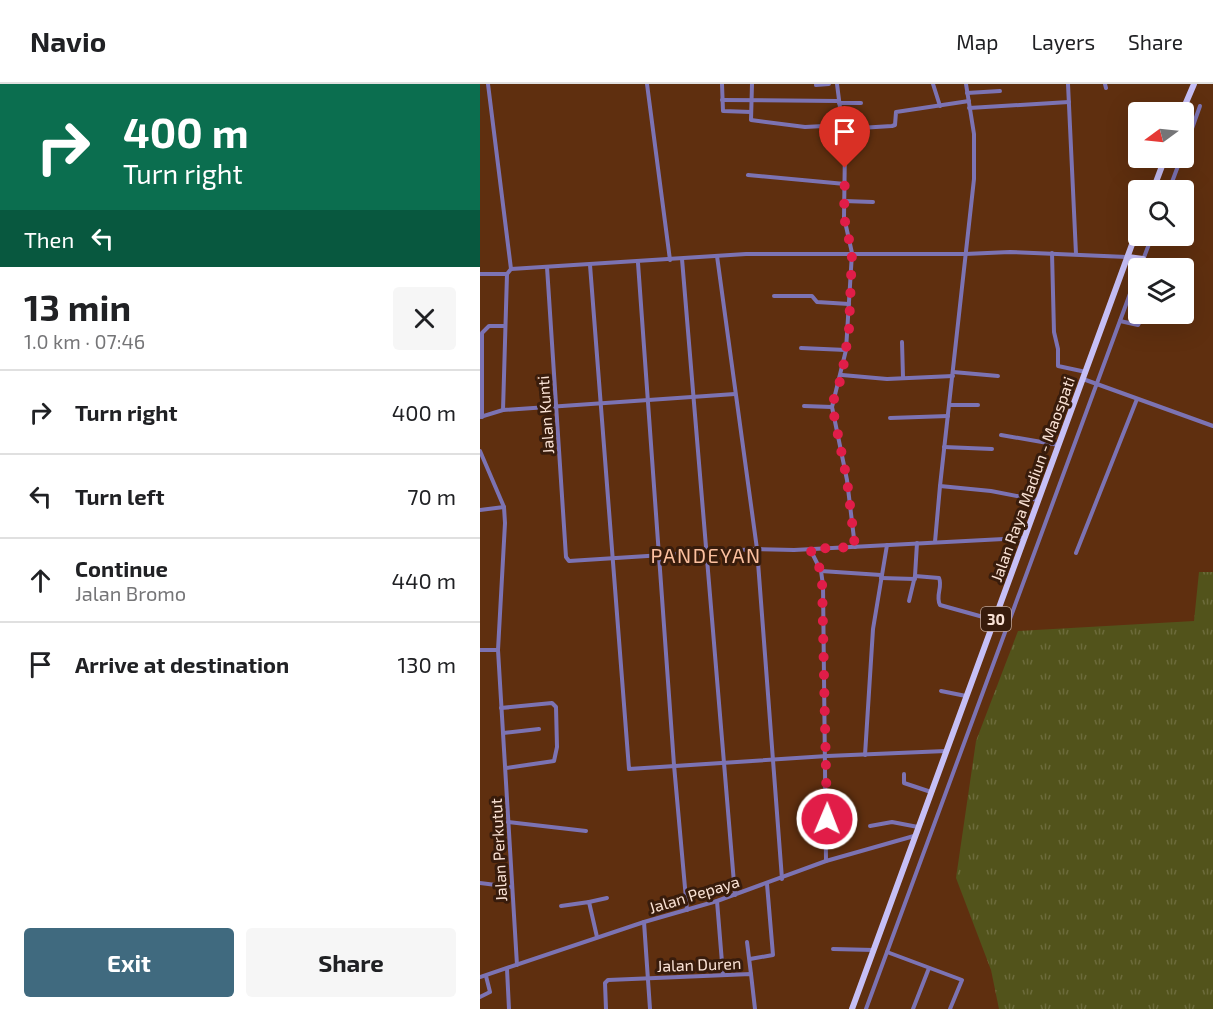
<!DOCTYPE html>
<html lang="en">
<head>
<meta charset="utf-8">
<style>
	:root { --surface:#fff; --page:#f6f6f6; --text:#202124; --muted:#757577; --line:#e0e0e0; --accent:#406a7f }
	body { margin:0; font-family:"Exo 2",sans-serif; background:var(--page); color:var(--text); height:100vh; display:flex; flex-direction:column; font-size:22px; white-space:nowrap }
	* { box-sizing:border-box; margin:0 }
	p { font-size:20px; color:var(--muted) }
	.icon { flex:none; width:33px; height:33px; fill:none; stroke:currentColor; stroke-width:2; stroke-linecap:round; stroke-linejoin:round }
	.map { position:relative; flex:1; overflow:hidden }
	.drawer { display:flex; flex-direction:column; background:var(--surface); width:480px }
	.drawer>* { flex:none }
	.hud { background:#0b6e4f; color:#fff; overflow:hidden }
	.needle { width:39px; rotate:255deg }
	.controls { position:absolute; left:648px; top:18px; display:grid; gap:12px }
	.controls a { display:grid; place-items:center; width:66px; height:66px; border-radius:6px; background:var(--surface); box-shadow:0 6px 24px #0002; font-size:30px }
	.pin { position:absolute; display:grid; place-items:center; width:51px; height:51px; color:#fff; margin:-62px -26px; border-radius:50% 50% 50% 0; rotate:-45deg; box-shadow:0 0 6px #0007 }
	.pin .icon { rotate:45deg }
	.me { position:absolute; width:66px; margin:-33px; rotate:1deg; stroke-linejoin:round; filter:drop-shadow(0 0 4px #0008) }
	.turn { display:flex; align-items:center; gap:21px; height:126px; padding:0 24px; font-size:27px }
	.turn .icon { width:78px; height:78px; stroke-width:2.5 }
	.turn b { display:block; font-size:42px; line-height:51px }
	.then { display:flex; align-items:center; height:57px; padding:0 24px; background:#0003; gap:12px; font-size:22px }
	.round { display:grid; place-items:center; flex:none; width:63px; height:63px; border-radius:6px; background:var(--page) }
	.headline { display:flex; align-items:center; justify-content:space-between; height:102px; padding:0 24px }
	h1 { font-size:36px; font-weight:700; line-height:45px }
	.cta { display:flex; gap:12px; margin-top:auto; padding:12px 24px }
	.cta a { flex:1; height:69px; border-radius:6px; background:var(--accent); color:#fff; font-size:24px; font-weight:700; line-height:69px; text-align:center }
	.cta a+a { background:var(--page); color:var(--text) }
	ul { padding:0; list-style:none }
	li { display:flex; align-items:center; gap:18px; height:84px; padding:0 24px; border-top:2px solid var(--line) }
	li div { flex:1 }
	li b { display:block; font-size:22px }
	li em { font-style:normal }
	header { display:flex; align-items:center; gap:36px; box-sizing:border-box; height:84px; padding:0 30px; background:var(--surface); border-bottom:2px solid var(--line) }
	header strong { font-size:28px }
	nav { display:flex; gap:33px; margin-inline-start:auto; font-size:21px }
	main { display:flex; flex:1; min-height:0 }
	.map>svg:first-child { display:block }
	.grass { fill:url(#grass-tufts) }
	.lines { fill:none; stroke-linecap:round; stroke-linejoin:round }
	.minor { stroke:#7c73b3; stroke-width:4 }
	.trunk { stroke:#c6bff6; stroke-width:6 }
	.route { stroke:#e11d48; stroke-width:10; stroke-dasharray:0 18 }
	.labels { text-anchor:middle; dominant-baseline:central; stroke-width:6; stroke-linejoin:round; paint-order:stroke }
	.shield { fill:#381c0c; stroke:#c0a799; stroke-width:1.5 }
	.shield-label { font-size:15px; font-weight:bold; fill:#fae2d5 }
	.street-label { font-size:16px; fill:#fae2d5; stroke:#381c0c }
	.quarter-label { font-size:20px; letter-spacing:1.5px; fill:#fcc09f; stroke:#381c0c }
</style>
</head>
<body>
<header>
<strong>Navio</strong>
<nav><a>Map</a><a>Layers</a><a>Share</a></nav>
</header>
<main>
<section class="drawer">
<div class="hud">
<div class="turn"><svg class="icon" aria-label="right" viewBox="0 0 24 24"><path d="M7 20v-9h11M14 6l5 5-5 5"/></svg><div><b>400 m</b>Turn right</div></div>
<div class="then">Then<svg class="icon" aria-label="left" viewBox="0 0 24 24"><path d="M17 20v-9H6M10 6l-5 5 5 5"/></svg></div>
</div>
<div class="headline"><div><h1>13 min</h1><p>1.0 km · 07:46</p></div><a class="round"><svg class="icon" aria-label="close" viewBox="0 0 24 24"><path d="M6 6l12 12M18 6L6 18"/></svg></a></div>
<ul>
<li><svg class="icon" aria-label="right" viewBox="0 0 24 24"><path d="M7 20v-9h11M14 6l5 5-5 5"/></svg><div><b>Turn right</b></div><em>400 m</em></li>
<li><svg class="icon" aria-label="left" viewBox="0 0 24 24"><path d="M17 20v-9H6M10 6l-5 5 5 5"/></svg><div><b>Turn left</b></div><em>70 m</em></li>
<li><svg class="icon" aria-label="ahead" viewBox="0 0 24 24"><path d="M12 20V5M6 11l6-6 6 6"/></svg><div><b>Continue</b><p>Jalan Bromo</p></div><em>440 m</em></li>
<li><svg class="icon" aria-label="arrive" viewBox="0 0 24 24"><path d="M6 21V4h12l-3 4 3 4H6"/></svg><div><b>Arrive at destination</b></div><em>130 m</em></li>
</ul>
<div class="cta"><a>Exit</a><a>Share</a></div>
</section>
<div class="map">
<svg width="733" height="925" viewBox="0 0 733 925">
	<defs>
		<pattern id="grass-tufts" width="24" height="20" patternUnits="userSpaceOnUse" patternTransform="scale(1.5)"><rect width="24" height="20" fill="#52531b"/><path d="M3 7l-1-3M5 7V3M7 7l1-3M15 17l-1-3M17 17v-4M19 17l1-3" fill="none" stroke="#6c6b3b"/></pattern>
	</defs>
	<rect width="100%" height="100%" fill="#5f2f0f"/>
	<!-- grass -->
	<path class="grass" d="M719 488H733V925H519L511 886 476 794 496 657 538 547 714 537Z"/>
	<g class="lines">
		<!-- minor -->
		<g class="minor">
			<path d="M8 0 31 185"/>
			<path d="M167 0 190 176"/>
			<path d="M242 0 243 27 271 28"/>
			<path d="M272 0 271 36 325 43 363 41"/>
			<path d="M357 0 365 63 364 133 372 169 366 266 352 323 367 396 375 463"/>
			<path d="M453 0 460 22"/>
			<path d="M486 0 494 50V95L460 402 511 407 558 416"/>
			<path d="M588 0 596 170"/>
			<path d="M625 0 626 4"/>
			<path d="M336 1 349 0"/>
			<path d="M487 9 520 7"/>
			<path d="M242 16 358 17"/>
			<path d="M359 19H381"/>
			<path d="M489 24 589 18"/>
			<path d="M704 41 712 44"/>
			<path d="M363 45 412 42 415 41 416 28 489 17"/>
			<path d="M704 67 720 22"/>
			<path d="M268 91 365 100"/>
			<path d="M676 99 690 104"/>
			<path d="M689 106 701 74"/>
			<path d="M364 117 393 118"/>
			<path d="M572 169 574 248 578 265V282L606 288"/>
			<path d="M237 172 277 465 302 795"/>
			<path d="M202 175 255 811"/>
			<path d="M158 179 194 681 207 826"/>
			<path d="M110 181 149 685 347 672 466 667"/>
			<path d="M67 183 86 473 89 477 277 465 314 466 545 454"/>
			<path d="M660 184 672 152"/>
			<path d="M0 190H27"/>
			<path d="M294 212H332L337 218 369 220"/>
			<path d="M640 237 658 241 664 230"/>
			<path d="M422 258 423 293"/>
			<path d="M321 264 366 266"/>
			<path d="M473 288 518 292"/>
			<path d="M362 291 407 295 473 292"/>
			<path d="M603 295 733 342"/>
			<path d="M470 321H498"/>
			<path d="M324 322 352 323"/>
			<path d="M23 326 27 190 31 185 266 170H485L530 168 647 173"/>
			<path d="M0 333 23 326 255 310"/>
			<path d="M2 333V249L9 242H25"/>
			<path d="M410 334 468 332"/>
			<path d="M521 351 579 361"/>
			<path d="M464 363 512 365"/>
			<path d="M0 367 24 423 25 439 18 566 37 881"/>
			<path d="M0 426 24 423"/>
			<path d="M455 458 460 402"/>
			<path d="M330 465 341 487 343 501 346 777"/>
			<path d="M596 469 657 315"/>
			<path d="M341 487 401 491"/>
			<path d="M435 492 437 459"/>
			<path d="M401 494 435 495"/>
			<path d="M429 517 435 492 459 494C463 503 455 512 460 521L514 536"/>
			<path d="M0 566H18"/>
			<path d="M461 607 486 612"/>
			<path d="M21 624 72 619 76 623 77 663 74 677 26 684"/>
			<path d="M23 649 59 645"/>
			<path d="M385 671 393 545 407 461"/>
			<path d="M424 690V699L451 708"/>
			<path d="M28 738 106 747"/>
			<path d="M390 742 412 738 438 743"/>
			<path d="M0 799 32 803"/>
			<path d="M237 817 243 891"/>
			<path d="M109 818 127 814"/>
			<path d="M81 822 109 818 117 853"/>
			<path d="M164 838 170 925"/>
			<path d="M267 858 271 890"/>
			<path d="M353 865 394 866"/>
			<path d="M407 868 482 896 470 925"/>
			<path d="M270 875 293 871 287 800"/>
			<path d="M27 885 29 925"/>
			<path d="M0 893 164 838 237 817 346 777 434 752"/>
			<path d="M0 913 10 908 6 892"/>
			<path d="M126 925 125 899 128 896 271 890 275 925"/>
			<path d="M386 925 658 188"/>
			<path d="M433 925 449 884"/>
		</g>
		<!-- trunk -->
		<g class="trunk">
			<path d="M702 28 714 0"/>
			<path d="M673 106 685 74"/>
			<path d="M648 173 663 175"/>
			<path d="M372 925 658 144"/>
		</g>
	</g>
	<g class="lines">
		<!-- route -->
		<path class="route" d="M347 735 342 496 341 487 330 465 375 463 367 396 352 321 362 291 369 245 372 169 364 133 365 84"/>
	</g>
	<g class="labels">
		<!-- shield labels -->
		<rect class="shield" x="501" y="523" width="30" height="24" rx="4.5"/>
		<g class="shield-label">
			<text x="516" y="535">30</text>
		</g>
		<!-- street labels -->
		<g class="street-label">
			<text transform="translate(65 331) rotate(-94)">Jalan Kunti</text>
			<text transform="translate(552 395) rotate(-70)">Jalan Raya Madiun - Maospati</text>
			<text transform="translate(18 766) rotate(-93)">Jalan Perkutut</text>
			<text transform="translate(214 810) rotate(-17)">Jalan Pepaya</text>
			<text transform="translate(219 880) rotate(-2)">Jalan Duren</text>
		</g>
		<!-- quarter labels -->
		<g class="quarter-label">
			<text x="226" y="471">PANDEYAN</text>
		</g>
	</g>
</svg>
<div class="controls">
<a><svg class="needle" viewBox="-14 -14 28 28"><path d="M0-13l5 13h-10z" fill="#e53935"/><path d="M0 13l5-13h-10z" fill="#757577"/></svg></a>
<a><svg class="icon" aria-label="search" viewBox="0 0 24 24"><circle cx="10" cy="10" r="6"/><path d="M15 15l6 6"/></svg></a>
<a><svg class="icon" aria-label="layers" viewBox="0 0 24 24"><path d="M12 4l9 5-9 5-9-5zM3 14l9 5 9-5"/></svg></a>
</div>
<div class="pin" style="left:365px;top:84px;background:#d93025"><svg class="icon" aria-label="arrive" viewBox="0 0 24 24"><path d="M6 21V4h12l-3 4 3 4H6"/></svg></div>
<svg class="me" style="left:347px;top:735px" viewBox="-20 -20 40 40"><circle r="17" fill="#e11d48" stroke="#fff" stroke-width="3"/><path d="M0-11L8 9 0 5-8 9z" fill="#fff"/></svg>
</div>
</main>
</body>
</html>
